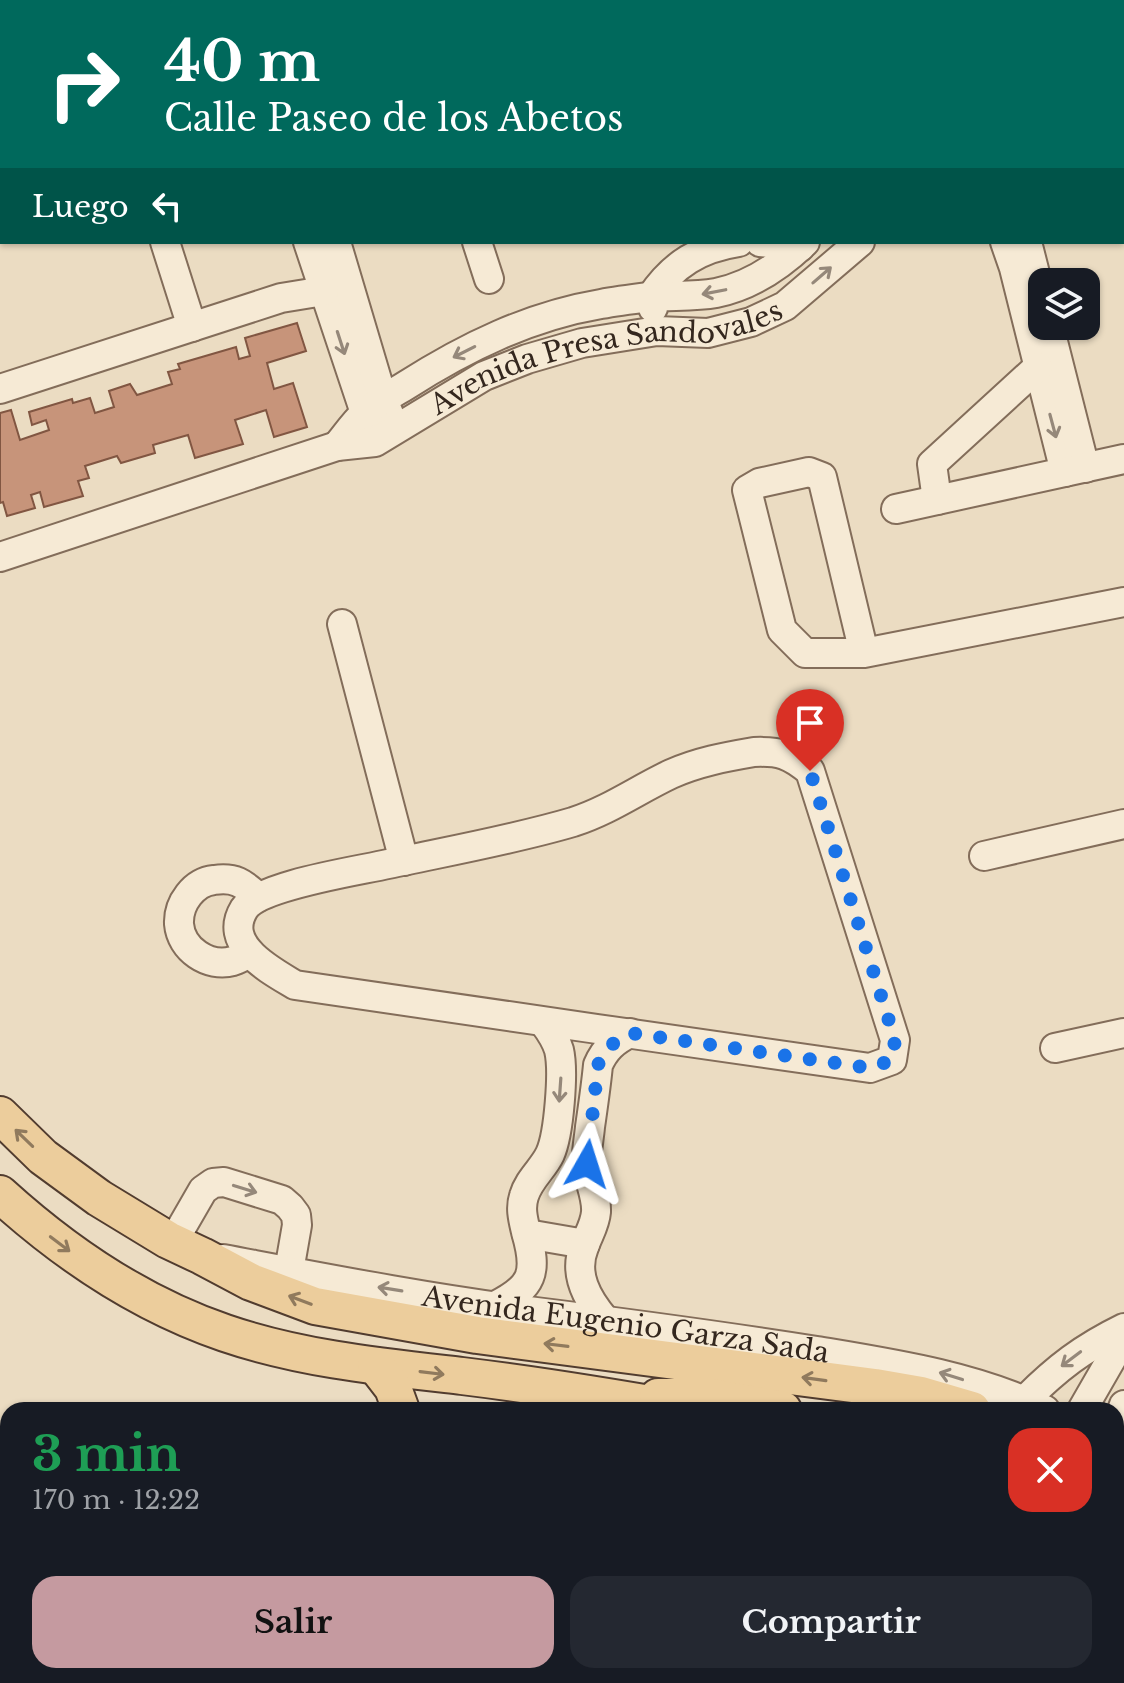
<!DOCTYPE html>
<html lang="es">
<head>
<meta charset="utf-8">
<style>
	:root { --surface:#171b24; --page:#242831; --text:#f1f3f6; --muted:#9ea1a6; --accent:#c59aa0 }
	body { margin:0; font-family:"Libre Baskerville",serif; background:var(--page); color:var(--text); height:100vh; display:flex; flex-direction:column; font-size:30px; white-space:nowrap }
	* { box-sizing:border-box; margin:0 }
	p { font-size:26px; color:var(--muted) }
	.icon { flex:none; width:44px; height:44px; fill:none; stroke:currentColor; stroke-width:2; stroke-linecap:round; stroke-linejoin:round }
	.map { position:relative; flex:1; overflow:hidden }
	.details { position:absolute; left:0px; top:1402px; width:1124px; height:282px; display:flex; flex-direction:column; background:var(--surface); border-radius:24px 24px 0 0; box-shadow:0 2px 6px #0004 }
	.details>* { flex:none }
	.banner { position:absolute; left:0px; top:0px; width:1124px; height:244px; box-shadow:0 2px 6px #0004; background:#00695c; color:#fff; overflow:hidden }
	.controls { position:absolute; left:1028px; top:268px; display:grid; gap:16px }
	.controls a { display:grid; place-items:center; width:72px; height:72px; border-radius:16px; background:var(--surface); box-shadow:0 2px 6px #0004; font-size:40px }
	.pin { position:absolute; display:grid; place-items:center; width:68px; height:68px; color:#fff; margin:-82px -34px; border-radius:50% 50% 50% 0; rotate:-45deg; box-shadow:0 0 8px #0007 }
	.pin .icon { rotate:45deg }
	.me { position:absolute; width:88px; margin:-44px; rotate:6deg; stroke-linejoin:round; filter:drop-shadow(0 0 6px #0008) }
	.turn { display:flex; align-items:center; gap:28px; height:168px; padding:0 32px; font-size:36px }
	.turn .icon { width:104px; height:104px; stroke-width:2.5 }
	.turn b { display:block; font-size:56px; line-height:68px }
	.then { display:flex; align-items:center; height:76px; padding:0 32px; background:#0003; gap:16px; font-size:30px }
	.round { display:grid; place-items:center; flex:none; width:84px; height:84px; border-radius:24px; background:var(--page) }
	.overview { display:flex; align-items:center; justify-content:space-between; height:136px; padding:0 32px }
	h1 { font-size:48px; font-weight:700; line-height:60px; color:#1e9e55 }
	.primary-button { display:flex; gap:16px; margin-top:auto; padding:16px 32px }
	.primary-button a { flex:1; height:92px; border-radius:24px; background:var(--accent); color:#111; font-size:32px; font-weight:700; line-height:92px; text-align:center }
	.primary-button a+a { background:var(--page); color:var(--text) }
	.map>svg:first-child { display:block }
	.building { fill:#c7947a; stroke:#815642; stroke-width:2 }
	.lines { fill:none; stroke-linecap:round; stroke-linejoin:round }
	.minor-casing { stroke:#836d5a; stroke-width:32 }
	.major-casing { stroke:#513c2f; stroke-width:40 }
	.minor { stroke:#f6ead5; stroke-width:28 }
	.major { stroke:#eccd9c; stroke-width:36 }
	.oneway { stroke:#95887a }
	.oneway2 { stroke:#907a5d }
	.route { stroke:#1a73e8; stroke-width:14; stroke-dasharray:0 25.2 }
	.labels { text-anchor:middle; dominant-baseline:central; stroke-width:8; stroke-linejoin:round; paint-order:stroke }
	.street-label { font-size:28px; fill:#34271e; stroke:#f3e7d1 }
</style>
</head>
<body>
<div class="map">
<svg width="1124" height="1683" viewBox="0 0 1124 1683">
	<rect width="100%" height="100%" fill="#ebdcc2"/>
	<!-- building -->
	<path class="building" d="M297 323 306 351 267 363 274 389 293 383 307 427 274 437 266 410 235 420 243 444 195 458 188 435 153 445 155 453 121 463 117 456 85 466 89 478 78 481 83 496 44 507 40 492 31 495 35 508 7 516 3 502 0 503V413L11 410 20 440 49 430 46 420 32 425 29 412 72 399 73 403 90 398 95 413 114 407 109 391 130 384 137 395 172 384 168 372 180 369 178 364 236 347 239 359 250 356 245 338Z"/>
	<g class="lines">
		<defs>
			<g id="minor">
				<path d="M85 0 86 2"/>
				<path d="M229 0 230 2"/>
				<path d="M258 0V2"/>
				<path d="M399 0 400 2"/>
				<path d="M663 0 664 2"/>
				<path d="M894 0V2"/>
				<path d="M1075 0 1076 2"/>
				<path d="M609 2 617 0"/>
				<path d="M1122 6 1124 13"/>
				<path d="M1122 159 1124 166"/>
				<path d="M165 242 192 327"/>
				<path d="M308 242 371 431"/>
				<path d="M336 242 383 400 389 414"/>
				<path d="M477 242 489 279"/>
				<path d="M760 242 800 247"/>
				<path d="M1005 242 1014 268 1065 472"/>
				<path d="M1027 242 1042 301"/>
				<path d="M653 308 651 297C673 264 700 248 739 242"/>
				<path d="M1049 326 1085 468"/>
				<path d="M0 389 281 298 324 291"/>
				<path d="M337 446C346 435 355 422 365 413 377 402 392 394 405 386 466 347 530 316 601 304 617 301 633 299 649 297 672 295 694 297 716 293 751 286 780 266 805 242"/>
				<path d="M937 500 932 464 1038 367"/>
				<path d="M896 509 1124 459"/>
				<path id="s1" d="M0 557 337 446 375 442 484 376 527 359 582 343 657 331 708 333 751 322 785 306 860 242"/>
				<path d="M342 624 404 861"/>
				<path d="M864 653 822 477 809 472 759 483 747 490 782 630 805 653H864L1124 602"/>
				<path d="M754 752C780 751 789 754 810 771L895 1040 892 1060 870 1068C678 1040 487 1014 295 985 270 970 222 945 244 909 260 885 358 871 388 864 449 851 512 840 573 822 610 810 637 790 671 774 698 762 725 757 754 752Z"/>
				<path d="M984 856 1124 824"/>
				<path d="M250 953C245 955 238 960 233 961 208 968 181 949 179 924 178 903 194 882 214 880 235 877 243 883 258 897"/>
				<path d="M1055 1048 1124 1033"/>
				<path d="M527 1234 585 1244"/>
				<path d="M173 1242 203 1190 213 1183 224 1182 282 1200 290 1207 296 1215 297 1225 289 1271"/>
				<path id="s2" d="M223 1259C324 1278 426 1298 528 1311 625 1323 721 1336 817 1351 895 1364 974 1376 1045 1410"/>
				<path d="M495 1306C533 1287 538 1273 526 1232 523 1219 520 1208 524 1196 529 1179 543 1169 550 1154 559 1134 564 1071 559 1050 556 1040 550 1031 544 1023"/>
				<path d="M605 1320C587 1299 573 1274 584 1247 588 1235 595 1225 596 1212 597 1195 588 1180 587 1164 586 1151 589 1139 590 1127 593 1106 596 1086 598 1065 605 1049 614 1041 630 1033"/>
				<path d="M1025 1400C1057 1368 1083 1348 1124 1328"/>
				<path d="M1082 1410 1124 1337"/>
				<path d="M1116 1426 1124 1405"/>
				<path d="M1116 1448 1124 1454"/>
				<path d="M1116 1585 1124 1595"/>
				<path d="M616 1676 633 1683"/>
				<path d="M193 1683 213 1676"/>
			</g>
			<g id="major">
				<path d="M0 1115 43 1157 99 1198 168 1240 202 1256 251 1282 315 1306 477 1335 875 1387 921 1395 972 1410"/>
				<path d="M0 1194C66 1254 140 1304 225 1333 301 1359 383 1367 462 1376 536 1385 610 1397 684 1410"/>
				<path d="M376 1366 393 1388 401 1410"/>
				<path d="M658 1397H711L783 1410"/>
				<path d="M1116 1487 1124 1494"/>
				<path d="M1116 1538 1124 1547"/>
				<path d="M0 1589 8 1588"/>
				<path d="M0 1647H8"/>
			</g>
		</defs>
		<!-- minor casing -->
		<use href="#minor" class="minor-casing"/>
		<!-- major casing -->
		<use href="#major" class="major-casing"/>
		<!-- minor -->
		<use href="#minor" class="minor"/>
		<!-- major -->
		<use href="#major" class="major"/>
	</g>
	<!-- one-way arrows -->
	<defs><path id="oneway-shaft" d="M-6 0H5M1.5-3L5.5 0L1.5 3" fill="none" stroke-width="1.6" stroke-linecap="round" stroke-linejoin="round" transform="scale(2)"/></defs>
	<g class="oneway">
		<use href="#oneway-shaft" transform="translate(822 275) rotate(-41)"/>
		<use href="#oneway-shaft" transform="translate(714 292) rotate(169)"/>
		<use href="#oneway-shaft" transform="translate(341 343) rotate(72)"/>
		<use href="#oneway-shaft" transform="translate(464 352) rotate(153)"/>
		<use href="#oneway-shaft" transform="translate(1053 426) rotate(75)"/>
		<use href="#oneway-shaft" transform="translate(560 1090) rotate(94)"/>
		<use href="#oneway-shaft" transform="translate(245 1189) rotate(17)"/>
		<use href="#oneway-shaft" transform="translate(390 1289) rotate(-171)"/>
		<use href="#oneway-shaft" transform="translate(1071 1359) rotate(143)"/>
		<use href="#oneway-shaft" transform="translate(951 1376) rotate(-163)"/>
	</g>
	<g class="oneway2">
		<use href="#oneway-shaft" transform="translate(24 1138) rotate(-136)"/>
		<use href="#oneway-shaft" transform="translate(60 1244) rotate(37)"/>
		<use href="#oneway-shaft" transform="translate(300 1300) rotate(-159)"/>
		<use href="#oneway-shaft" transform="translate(556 1345) rotate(-173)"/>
		<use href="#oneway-shaft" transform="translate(432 1373) rotate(7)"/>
		<use href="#oneway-shaft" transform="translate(814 1379) rotate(-172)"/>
	</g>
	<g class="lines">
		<!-- route -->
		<path class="route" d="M587 1164 598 1065C605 1049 614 1041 630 1033L870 1068 892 1060 895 1040 810 771"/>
	</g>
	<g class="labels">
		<!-- street labels -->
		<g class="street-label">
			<text stroke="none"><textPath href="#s1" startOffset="644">Avenida Presa Sandovales</textPath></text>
			<text stroke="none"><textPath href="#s2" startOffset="408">Avenida Eugenio Garza Sada</textPath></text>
		</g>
	</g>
</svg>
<div class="controls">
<a><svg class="icon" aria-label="layers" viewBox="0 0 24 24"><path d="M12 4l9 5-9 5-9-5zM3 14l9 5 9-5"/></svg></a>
</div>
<div class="pin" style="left:810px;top:771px;background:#d93025"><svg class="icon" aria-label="arrive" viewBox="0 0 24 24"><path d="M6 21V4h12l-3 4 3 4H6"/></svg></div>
<svg class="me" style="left:587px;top:1164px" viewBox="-20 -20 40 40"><path d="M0-17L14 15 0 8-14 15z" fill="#1a73e8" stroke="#fff" stroke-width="4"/></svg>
<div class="banner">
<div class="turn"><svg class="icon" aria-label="right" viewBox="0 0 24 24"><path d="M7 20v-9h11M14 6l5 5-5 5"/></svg><div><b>40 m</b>Calle Paseo de los Abetos</div></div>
<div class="then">Luego<svg class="icon" aria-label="left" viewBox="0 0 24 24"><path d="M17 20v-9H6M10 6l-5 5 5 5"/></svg></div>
</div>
<section class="details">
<div class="overview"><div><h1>3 min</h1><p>170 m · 12:22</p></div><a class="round" style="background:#d93025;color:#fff"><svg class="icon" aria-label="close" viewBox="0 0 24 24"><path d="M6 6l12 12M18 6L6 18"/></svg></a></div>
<div class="primary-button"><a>Salir</a><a>Compartir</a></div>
</section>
</div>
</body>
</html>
